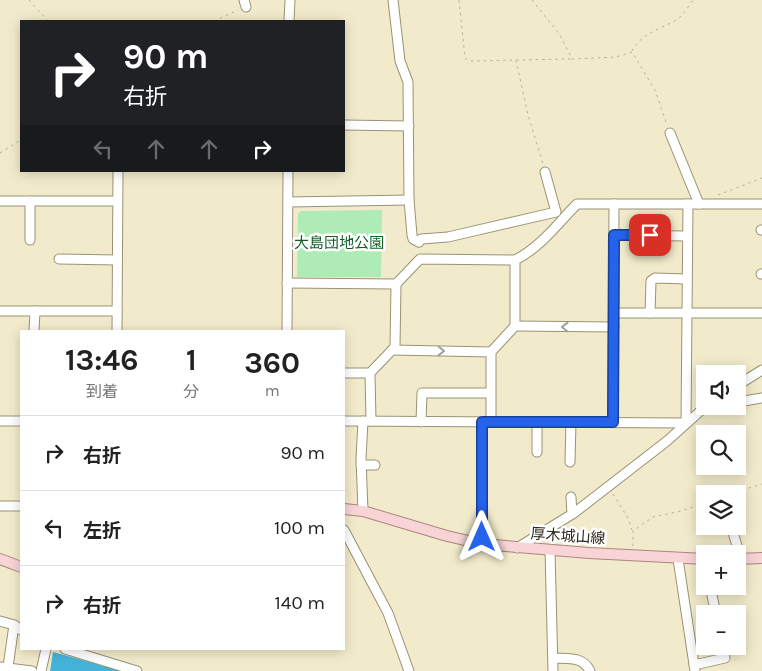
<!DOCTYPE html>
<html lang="ja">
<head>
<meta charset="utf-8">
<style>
	:root { --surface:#fff; --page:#f6f6f6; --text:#222; --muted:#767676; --line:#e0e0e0 }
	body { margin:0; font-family:Karla,"Noto Sans JP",sans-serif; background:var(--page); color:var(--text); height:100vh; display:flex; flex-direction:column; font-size:19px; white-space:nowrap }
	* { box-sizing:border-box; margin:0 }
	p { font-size:16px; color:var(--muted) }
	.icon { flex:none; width:28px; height:28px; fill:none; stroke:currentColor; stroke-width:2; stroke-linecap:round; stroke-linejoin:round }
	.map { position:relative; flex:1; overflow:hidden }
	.drawer { position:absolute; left:20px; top:330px; width:325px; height:320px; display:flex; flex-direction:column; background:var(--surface); border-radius:0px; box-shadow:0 2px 12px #0003 }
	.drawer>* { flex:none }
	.hud { position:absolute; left:20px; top:20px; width:325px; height:152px; border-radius:0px; box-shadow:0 2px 12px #0003; background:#202124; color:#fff; overflow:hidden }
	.fabs { position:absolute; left:696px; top:365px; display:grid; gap:10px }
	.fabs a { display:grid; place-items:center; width:50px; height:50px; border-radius:0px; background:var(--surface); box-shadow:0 2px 12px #0003; font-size:25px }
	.pin { position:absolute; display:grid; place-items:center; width:42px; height:42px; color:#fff; margin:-21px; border-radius:10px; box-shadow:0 2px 8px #0006 }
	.me { position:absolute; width:55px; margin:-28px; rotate:0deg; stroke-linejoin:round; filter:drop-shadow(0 0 4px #0008) }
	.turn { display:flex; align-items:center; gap:18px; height:105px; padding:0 20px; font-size:22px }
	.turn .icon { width:65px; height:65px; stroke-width:2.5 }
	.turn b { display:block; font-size:35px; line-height:42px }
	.lanes { display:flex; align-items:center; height:48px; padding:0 20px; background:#0003; justify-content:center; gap:25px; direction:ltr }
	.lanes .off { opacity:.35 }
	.eta { display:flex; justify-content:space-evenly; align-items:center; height:85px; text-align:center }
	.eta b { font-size:30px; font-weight:700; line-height:35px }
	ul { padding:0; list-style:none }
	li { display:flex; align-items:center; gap:15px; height:75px; padding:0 20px; border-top:1px solid var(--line) }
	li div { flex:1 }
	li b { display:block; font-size:19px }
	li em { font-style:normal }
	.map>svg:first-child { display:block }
	.green { fill:#afebb5 }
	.water { fill:#44b3da }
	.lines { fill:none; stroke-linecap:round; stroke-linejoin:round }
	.minor-casing { stroke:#999375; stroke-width:11 }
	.major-casing { stroke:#ad8584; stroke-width:12 }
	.path { stroke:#b6b097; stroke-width:1; stroke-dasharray:2.5 4; stroke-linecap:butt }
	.minor { stroke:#fff; stroke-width:9 }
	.major { stroke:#f8d4d7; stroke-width:10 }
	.oneway { stroke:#a09f99 }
	.route-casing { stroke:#184099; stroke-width:12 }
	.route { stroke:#2563eb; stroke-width:9 }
	.labels { text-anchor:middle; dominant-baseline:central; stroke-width:5; stroke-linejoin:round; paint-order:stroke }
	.park-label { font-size:15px; fill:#125f26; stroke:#fff }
	.street-label { font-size:15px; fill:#2c291d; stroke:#fff }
</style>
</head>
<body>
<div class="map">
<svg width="762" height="671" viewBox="0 0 762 671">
	<rect width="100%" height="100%" fill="#f2ebcb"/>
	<!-- green -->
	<path class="green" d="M382 210 381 277H297L298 214 301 211Z"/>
	<!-- water -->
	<path class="water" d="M53 652 123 671H50Z"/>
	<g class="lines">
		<defs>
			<g id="minor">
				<path d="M244 0 246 7"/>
				<path d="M393 0 400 61 408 82 409 200 412 235 413 239 419 242"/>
				<path d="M289 21 290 0"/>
				<path d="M344 125 409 126"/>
				<path d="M670 133 699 204"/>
				<path d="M0 201H117"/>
				<path d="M30 201V240"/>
				<path d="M288 202 409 200"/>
				<path d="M614 204H762"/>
				<path d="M761 230H762"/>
				<path d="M614 235 686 236"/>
				<path d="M419 242 421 239 448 237 556 212 545 172"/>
				<path d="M59 259 117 260"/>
				<path d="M761 274H762"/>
				<path d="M287 283 396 284 420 259 515 260C540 248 558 223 577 204H614L613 422"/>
				<path d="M0 311H117"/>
				<path d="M614 313H762"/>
				<path d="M650 313 651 281 655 278 687 279"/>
				<path d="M515 326 614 327"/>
				<path d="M34 331 35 311"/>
				<path d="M117 331 118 171"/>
				<path d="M287 331 288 171"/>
				<path d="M392 350 491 352"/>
				<path d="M344 373H370"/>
				<path d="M738 385 762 370"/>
				<path d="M738 402 762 398"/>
				<path d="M0 421H21"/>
				<path d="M344 421 686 423"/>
				<path d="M371 421 370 373 395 347 396 284"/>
				<path d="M421 422 422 393H490"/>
				<path d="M491 422V352L515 326V260"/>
				<path d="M686 423 688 204"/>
				<path d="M537 452V422"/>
				<path d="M570 462 571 422"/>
				<path d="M361 465H375"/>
				<path d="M571 497 572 514"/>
				<path d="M0 506H21"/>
				<path d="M363 511 361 458 363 421"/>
				<path d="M731 526 741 559"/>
				<path d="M344 530 388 613 409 671"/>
				<path d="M482 544V422"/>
				<path d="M517 548 574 513 667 441 706 406"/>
				<path d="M550 550 553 671"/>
				<path d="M678 559 695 671"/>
				<path d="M710 586 716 614"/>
				<path d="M0 621 14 625 21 630"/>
				<path d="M65 649 137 671"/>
				<path d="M554 658C568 659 583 656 590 671"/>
				<path d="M694 665 725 658 723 646"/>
				<path d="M0 667 32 671"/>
				<path d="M8 667 14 625"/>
				<path d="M41 671 46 649"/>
			</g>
			<g id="major">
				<path d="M344 509 363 511 447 536 482 544 589 553 705 559"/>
				<path d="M0 559 21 567"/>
				<path d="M738 559 762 558"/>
			</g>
		</defs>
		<!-- minor casing -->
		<use href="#minor" class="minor-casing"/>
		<!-- major casing -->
		<use href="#major" class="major-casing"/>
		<!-- path -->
		<g class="path">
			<path d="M29 0 48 21"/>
			<path d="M459 0 465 58 469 61 572 59"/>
			<path d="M532 0 560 35 572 59 616 57 632 52 655 90 667 125"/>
			<path d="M214 21 238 10"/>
			<path d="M632 51C641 33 662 29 678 19 684 14 688 7 693 0"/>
			<path d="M516 60 528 115 543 164"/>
			<path d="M0 153 21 140"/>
			<path d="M718 195 762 178"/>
			<path d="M613 494 628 518 632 530"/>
			<path d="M730 494 762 484"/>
			<path d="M633 546V531L653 517 681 511 705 503"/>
		</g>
		<!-- minor -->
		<use href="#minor" class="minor"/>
		<!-- major -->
		<use href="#major" class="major"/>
	</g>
	<!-- one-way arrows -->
	<defs><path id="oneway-chevron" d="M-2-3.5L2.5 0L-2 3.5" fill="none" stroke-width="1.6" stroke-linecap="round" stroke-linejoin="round" transform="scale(1.25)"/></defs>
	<g class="oneway">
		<use href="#oneway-chevron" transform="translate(565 327) rotate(-179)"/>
		<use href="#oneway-chevron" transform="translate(441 351) rotate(1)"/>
	</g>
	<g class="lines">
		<defs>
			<path id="route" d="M482 537V422H613L614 235H650"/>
		</defs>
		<!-- route casing -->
		<use href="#route" class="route-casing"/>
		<!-- route -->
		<use href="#route" class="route"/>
	</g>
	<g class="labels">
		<!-- park labels -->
		<g class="park-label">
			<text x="339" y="243">大島団地公園</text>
		</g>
		<!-- street labels -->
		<g class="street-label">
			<text transform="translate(568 536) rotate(4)">厚木城山線</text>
		</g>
	</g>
</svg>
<div class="fabs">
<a><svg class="icon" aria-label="sound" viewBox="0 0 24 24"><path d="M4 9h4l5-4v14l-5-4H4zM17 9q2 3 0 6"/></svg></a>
<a><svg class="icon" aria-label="search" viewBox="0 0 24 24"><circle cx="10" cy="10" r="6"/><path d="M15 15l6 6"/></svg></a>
<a><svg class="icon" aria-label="layers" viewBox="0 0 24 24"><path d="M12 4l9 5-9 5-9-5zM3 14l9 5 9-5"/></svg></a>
<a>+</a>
<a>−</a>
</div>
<div class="pin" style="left:650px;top:235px;background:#d93025"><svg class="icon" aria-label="arrive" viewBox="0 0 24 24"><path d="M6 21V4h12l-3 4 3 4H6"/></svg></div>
<svg class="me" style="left:482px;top:537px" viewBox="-20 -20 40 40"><path d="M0-17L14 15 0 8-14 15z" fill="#2563eb" stroke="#fff" stroke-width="4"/></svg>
<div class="hud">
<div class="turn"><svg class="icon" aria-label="right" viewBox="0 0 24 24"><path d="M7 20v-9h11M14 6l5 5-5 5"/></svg><div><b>90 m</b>右折</div></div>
<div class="lanes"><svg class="icon off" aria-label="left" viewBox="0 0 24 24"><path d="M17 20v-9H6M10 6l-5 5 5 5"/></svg><svg class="icon off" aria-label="ahead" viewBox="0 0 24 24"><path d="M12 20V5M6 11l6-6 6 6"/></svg><svg class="icon off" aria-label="ahead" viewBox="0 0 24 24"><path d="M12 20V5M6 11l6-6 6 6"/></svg><svg class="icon" aria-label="right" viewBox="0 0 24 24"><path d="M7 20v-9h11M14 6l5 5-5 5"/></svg></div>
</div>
<section class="drawer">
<div class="eta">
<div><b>13:46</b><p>到着</p></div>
<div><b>1</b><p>分</p></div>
<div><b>360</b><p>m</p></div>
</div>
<ul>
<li><svg class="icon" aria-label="right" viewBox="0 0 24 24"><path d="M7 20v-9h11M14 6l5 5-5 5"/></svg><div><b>右折</b></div><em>90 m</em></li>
<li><svg class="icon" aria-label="left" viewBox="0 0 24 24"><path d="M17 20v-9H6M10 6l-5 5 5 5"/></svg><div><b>左折</b></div><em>100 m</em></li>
<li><svg class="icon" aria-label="right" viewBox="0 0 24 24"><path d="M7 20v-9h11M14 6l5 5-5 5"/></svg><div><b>右折</b></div><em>140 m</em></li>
</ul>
</section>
</div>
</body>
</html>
